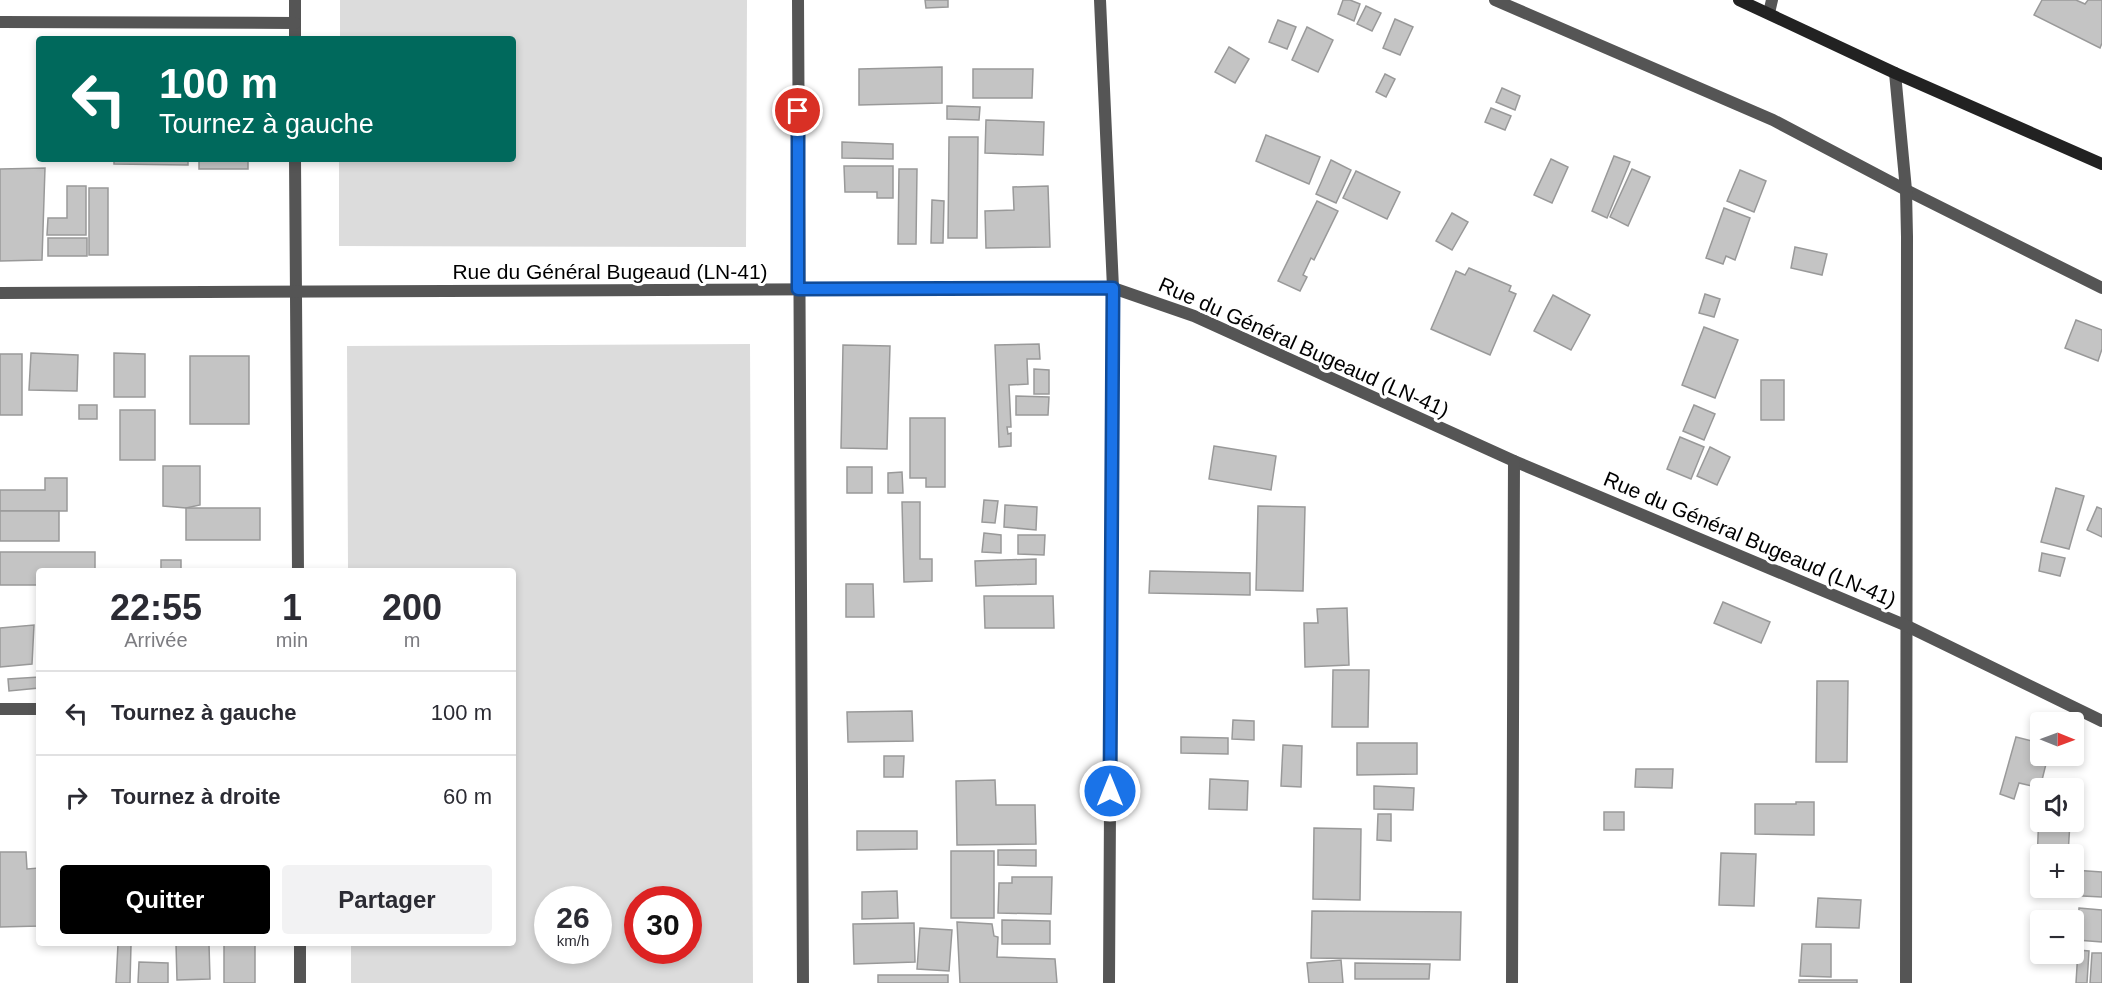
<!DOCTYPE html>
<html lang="fr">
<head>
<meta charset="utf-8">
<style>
	:root { --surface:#fff; --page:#f2f2f3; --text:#2b2b33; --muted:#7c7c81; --line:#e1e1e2; --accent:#000 }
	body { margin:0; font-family:Helvetica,sans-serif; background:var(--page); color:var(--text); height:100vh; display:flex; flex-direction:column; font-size:22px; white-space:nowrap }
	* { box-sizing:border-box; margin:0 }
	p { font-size:20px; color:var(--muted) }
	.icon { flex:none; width:33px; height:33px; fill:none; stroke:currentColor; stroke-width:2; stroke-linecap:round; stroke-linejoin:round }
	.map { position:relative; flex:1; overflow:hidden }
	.panel { position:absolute; left:36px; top:568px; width:480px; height:378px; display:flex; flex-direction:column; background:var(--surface); border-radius:6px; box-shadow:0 3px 9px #0003 }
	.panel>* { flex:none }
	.hud { position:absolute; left:36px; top:36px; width:480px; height:126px; border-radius:6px; box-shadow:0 3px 9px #0003; background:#00695c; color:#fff; overflow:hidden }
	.needle { width:39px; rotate:91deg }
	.fabs { position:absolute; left:2030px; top:712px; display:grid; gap:12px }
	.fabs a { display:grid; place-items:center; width:54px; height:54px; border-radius:6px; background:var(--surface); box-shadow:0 3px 9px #0003; font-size:30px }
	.speed { position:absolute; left:534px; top:886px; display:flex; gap:12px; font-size:30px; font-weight:700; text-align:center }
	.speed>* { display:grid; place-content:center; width:78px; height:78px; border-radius:50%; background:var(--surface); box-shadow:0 3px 9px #0003; line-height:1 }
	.speed small { font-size:15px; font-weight:400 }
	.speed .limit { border:9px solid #d22; background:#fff; color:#111 }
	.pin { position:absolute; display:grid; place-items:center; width:51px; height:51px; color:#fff; margin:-26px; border:3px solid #fff; border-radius:50%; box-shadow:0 2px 6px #0007 }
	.me { position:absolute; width:66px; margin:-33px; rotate:0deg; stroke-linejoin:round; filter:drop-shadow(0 0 4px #0008) }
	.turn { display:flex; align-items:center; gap:21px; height:126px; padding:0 24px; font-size:27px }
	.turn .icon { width:78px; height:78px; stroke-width:2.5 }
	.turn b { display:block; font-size:42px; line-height:51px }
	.eta { display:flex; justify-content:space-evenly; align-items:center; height:102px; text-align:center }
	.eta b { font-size:36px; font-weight:700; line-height:42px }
	.action { display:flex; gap:12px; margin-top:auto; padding:12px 24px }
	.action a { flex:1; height:69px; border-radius:6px; background:var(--accent); color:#fff; font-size:24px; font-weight:700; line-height:69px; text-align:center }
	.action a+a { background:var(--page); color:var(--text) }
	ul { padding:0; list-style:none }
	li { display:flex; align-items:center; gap:18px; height:84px; padding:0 24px; border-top:2px solid var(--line) }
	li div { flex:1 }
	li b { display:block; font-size:22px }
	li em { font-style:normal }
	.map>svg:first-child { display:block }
	.green { fill:#dcdcdc; fill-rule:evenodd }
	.building { fill:#c4c4c4; stroke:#999; stroke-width:1.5 }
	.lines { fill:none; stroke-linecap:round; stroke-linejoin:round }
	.street { stroke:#555; stroke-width:12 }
	.secondary { stroke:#222; stroke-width:12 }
	.route-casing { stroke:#114b97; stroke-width:15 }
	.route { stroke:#1a73e8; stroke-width:10 }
	.labels { text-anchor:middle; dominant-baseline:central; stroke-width:6; stroke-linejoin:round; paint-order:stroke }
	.street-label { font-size:21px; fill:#000; stroke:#fff }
</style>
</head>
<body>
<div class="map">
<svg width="2102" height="983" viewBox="0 0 2102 983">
	<rect width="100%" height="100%" fill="#fff"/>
	<!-- green -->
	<g class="green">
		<path d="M340 0H747L746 247 339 246V159H513V39H340Z"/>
		<path d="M750 344 753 983H351V944H513V572L348 571 347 346ZM548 900H598V951H548ZM638 900H688V951H638Z"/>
	</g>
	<!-- building -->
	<g class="building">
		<path d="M925 0H948V7L926 8Z"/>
		<path d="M1343 0H1350L1360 4 1354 21 1338 14Z"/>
		<path d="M2042 0H2076L2085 4 2088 0H2102V43L2100 48 2034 15Z"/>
		<path d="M1366 6 1381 13 1372 31 1357 24Z"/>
		<path d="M1395 19 1413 27 1400 55 1383 48Z"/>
		<path d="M1278 20 1296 27 1287 49 1269 42Z"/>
		<path d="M1307 27 1333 40 1318 72 1292 60Z"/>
		<path d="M1229 47 1249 59 1235 83 1215 72Z"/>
		<path d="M942 67V103L859 105V69Z"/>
		<path d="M973 69H1033L1032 98H973Z"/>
		<path d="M1385 74 1395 79 1386 97 1376 92Z"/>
		<path d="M1502 88 1520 96 1515 110 1496 102Z"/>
		<path d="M947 106 980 107 979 120 947 119Z"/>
		<path d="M1491 108 1511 116 1505 130 1485 122Z"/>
		<path d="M986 120 1044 122 1043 155 985 153Z"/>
		<path d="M1266 135 1320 157 1309 184 1256 161Z"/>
		<path d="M949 137H978L977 238H948Z"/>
		<path d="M842 142 893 144V159L842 158Z"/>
		<path d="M1614 156 1630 162 1607 218 1592 211Z"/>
		<path d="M114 159H188V165L114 164Z"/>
		<rect x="199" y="159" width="49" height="10"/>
		<path d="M1551 159 1568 167 1552 203 1534 195Z"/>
		<path d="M1331 160 1351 170 1336 203 1316 194Z"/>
		<path d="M844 166H893V198H877V192H845Z"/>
		<path d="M45 168 42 260 0 261V169Z"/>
		<path d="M899 169H917L916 244H898Z"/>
		<path d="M1632 169 1650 177 1628 226 1610 217Z"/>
		<path d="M1740 170 1766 181 1754 212 1727 201Z"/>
		<path d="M1356 171 1400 192 1387 219 1343 198Z"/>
		<path d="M67 186H86V235H47L48 218H67Z"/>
		<path d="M1048 186 1050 247 986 248 985 211 1014 210 1013 187Z"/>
		<rect x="89" y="188" width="19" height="67"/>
		<path d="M932 200 944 201 943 243H931Z"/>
		<path d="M1317 201 1338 211 1314 260 1311 258 1303 275 1307 277 1300 291 1278 281Z"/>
		<path d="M1724 208 1750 218 1735 260 1726 256 1723 264 1706 258Z"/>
		<path d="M1452 213 1468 222 1452 250 1436 241Z"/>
		<rect x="48" y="238" width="39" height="18"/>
		<path d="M1795 247 1827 254 1822 275 1791 268Z"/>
		<path d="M1469 268 1511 286 1509 291 1516 294 1490 355 1431 329 1456 271 1465 275Z"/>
		<path d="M1705 294 1720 299 1714 317 1699 313Z"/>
		<path d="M1553 295 1590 315 1571 350 1534 331Z"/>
		<path d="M2076 320 2102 330V349L2098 361 2065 348Z"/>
		<path d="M1704 327 1738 340 1715 398 1682 385Z"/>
		<path d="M1039 344 1040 359H1027L1028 384 1009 385 1011 427H1007L1008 434 1011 433V446L999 447 995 345Z"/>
		<path d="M843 345 890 346 887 449 841 448Z"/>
		<path d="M31 353 78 355 77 391 29 390Z"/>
		<path d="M114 353 145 354V397H114Z"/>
		<rect x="0" y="354" width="22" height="61"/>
		<rect x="190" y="356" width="59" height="68"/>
		<path d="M1034 369 1049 370V394H1034Z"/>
		<rect x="1761" y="380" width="23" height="40"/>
		<path d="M1016 396 1049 397 1048 415H1016Z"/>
		<rect x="79" y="405" width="18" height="14"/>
		<path d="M1694 405 1715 414 1704 440 1683 431Z"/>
		<rect x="120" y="410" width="35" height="50"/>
		<path d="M910 418H945V487H926V478H910Z"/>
		<path d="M1680 437 1704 447 1691 479 1667 469Z"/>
		<path d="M1214 446 1276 456 1271 490 1209 479Z"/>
		<path d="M1710 447 1730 457 1717 485 1697 476Z"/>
		<path d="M163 466H200V505L186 508 163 506Z"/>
		<rect x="847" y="467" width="25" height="26"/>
		<path d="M902 472 903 493H888V473Z"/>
		<path d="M45 478H67V511H0V490H45Z"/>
		<path d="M2056 488 2084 496 2069 549 2041 542Z"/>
		<path d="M984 500 998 501 995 523 982 522Z"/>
		<path d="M902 502H920V559H932V581L904 582Z"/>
		<path d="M1005 505 1037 507 1036 530 1004 527Z"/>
		<path d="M1258 506 1305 507 1303 591 1256 590Z"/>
		<path d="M2097 507 2102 509V537L2087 530Z"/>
		<rect x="186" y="508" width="74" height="32"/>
		<rect x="0" y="511" width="59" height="30"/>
		<path d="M984 533 1001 535V553L982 552Z"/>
		<path d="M1018 535H1045L1044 555 1018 554Z"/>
		<path d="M0 552H95V572H39V585H0Z"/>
		<path d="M2042 553 2065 558 2060 576 2039 571Z"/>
		<path d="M1036 559V584L976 586 975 561Z"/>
		<rect x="161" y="560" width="20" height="12"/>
		<path d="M1150 571 1250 573V595L1149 593Z"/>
		<path d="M846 584H873L874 617H846Z"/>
		<path d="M984 596H1053L1054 628H985Z"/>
		<path d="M1723 602 1770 622 1761 643 1714 623Z"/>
		<path d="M1347 608 1349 665 1305 667 1304 623H1318L1317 609Z"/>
		<path d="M34 625 32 664 0 667V628Z"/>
		<path d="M1333 670H1369L1368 727H1332Z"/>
		<path d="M39 677V688L9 691 8 679Z"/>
		<path d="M1817 681H1848L1847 762H1816Z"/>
		<path d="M912 711 913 741 848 742 847 712Z"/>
		<path d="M1233 720 1254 721V740L1232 739Z"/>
		<path d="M1181 737 1228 738V754L1181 753Z"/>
		<path d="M2016 737 2040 743V756H2048L2040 788 2019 783 2014 799 2000 794Z"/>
		<path d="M1357 743H1417V774L1357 775Z"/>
		<path d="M1283 745 1302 746 1301 787 1281 786Z"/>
		<path d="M884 756H904L903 777H884Z"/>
		<path d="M1636 769H1673L1672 788 1635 787Z"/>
		<path d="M1210 779 1248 781 1247 810 1209 809Z"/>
		<path d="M995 780 996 805H1035L1036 844 957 845 956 781Z"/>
		<path d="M1374 786 1414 788 1413 810 1374 809Z"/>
		<path d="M1796 802H1814V835L1755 834V804H1796Z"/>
		<path d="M2039 810 2040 822H2070L2068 855H2040V864H2037Z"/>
		<rect x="1604" y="812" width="20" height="18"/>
		<path d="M1378 814H1391V841L1377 840Z"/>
		<path d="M1314 828 1361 829 1360 900 1313 899Z"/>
		<path d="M857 831H917V849L857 850Z"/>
		<path d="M998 850H1036V866L998 865Z"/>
		<rect x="951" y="851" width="43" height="67"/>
		<path d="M0 852H26L27 869 39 868V926L0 927Z"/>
		<path d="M1721 853 1756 854 1754 906 1719 905Z"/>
		<path d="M2073 870 2102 872V897L2063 895V888H2073Z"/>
		<path d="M1012 877H1052L1051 914 998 913 999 883H1012Z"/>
		<path d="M897 891 898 918 862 919V892Z"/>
		<path d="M1818 898 1861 900 1859 928 1816 927Z"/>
		<path d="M2079 908 2102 910V942L2077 940Z"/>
		<path d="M1312 911 1461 912 1460 960 1311 958Z"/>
		<path d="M1002 920 1050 921V944H1002Z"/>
		<path d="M957 922 992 924 994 936 998 937 997 957 1055 959 1057 983H960Z"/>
		<path d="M914 923 915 962 854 964 853 924Z"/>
		<path d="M920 928 952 930 949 971 917 969Z"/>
		<path d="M118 944 131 945 130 983H116Z"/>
		<path d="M176 944H209L210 979 177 980Z"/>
		<rect x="224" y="944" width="31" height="39"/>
		<path d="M1802 944H1831V977L1800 976Z"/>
		<path d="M2078 950 2089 951 2087 983H2076Z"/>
		<path d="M2092 953H2102V983H2090Z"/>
		<path d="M1341 960 1343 983H1309L1307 963Z"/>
		<path d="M139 962 168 963V983H138Z"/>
		<path d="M1355 963 1430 964 1429 979H1355Z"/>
		<rect x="878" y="975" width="70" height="8"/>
		<rect x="1799" y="980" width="58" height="3"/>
	</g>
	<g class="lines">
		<!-- street -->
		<g class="street">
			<path d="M295 0V39"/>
			<path d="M798 0 803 983"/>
			<path d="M1100 0 1113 288 1109 983"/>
			<path d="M1495 0 1773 120 1906 190 2102 288"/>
			<path d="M1769 13 1772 0"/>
			<path d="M0 22 295 23"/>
			<path d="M1895 73 1906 190 1907 237 1906 983"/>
			<path d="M295 159 298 572"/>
			<path d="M0 293 1113 288 1194 316 1514 461 1907 626 2102 721"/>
			<path d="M0 709H39"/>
			<path d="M300 944V983"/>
			<path d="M1512 983 1514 461"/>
		</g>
		<!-- secondary -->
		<path class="secondary" d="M1739 0 1895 73 2102 164"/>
	</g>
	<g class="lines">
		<defs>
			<path id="route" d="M798 111V289L1113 288 1110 791"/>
		</defs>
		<!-- route casing -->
		<use href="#route" class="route-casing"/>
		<!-- route -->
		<use href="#route" class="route"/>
	</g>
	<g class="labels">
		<!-- street labels -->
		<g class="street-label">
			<text x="610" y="271">Rue du Général Bugeaud (LN-41)</text>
			<text transform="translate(1304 347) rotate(24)">Rue du Général Bugeaud (LN-41)</text>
			<text transform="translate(1750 539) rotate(23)">Rue du Général Bugeaud (LN-41)</text>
		</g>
	</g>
</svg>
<div class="fabs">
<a><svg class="needle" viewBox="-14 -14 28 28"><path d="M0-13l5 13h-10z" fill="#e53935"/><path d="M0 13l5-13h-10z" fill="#7c7c81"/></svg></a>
<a><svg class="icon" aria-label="sound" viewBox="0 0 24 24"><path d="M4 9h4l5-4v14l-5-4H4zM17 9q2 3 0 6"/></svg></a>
<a>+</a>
<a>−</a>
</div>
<div class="speed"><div>26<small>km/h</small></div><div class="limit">30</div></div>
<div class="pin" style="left:798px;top:111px;background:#d93025"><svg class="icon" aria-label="arrive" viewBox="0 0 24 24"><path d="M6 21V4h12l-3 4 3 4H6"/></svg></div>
<svg class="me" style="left:1110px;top:791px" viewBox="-20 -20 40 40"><circle r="17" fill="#1a73e8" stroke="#fff" stroke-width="3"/><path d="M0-11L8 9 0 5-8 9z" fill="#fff"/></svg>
<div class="hud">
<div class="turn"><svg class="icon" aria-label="left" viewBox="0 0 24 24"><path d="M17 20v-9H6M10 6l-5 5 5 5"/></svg><div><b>100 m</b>Tournez à gauche</div></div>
</div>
<section class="panel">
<div class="eta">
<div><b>22:55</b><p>Arrivée</p></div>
<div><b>1</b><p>min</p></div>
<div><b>200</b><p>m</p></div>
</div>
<ul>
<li><svg class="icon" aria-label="left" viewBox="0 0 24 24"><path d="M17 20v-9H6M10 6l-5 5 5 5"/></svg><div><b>Tournez à gauche</b></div><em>100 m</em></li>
<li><svg class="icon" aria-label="right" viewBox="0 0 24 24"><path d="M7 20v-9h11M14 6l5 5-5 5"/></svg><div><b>Tournez à droite</b></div><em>60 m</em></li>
</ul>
<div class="action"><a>Quitter</a><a>Partager</a></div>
</section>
</div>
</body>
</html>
